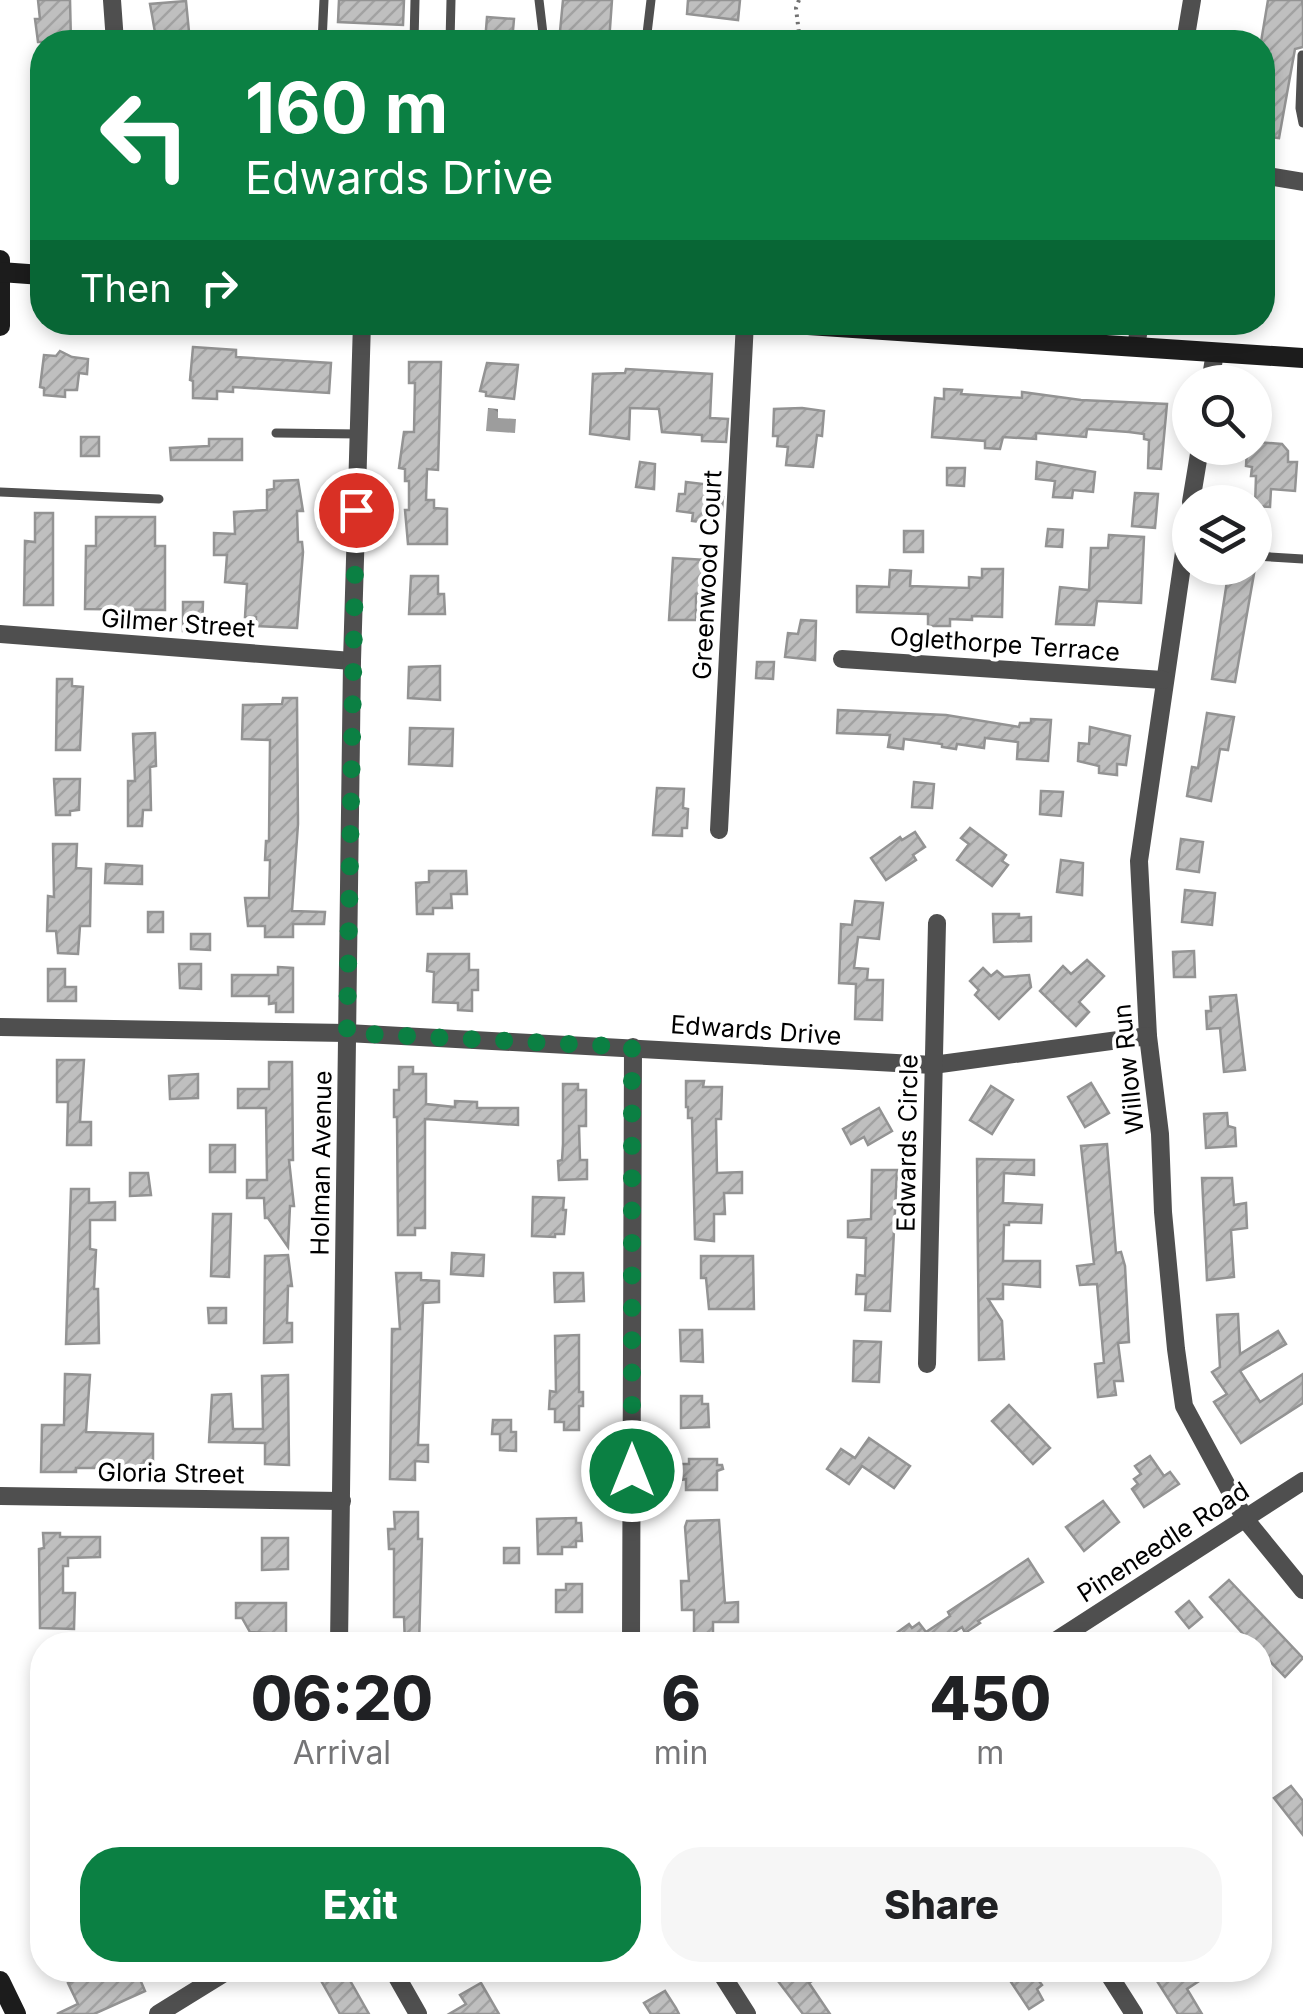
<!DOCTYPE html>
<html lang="en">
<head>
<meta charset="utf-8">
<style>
	:root { --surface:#fff; --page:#f6f6f6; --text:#202124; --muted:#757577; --accent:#0b8043 }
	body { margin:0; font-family:Inter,sans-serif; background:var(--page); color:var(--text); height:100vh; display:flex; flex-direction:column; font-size:38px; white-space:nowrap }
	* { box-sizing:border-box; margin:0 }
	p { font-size:32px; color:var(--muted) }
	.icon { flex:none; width:55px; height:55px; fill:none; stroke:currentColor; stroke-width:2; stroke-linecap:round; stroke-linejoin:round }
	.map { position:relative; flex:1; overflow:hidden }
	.sheet { position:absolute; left:30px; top:1632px; width:1242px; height:350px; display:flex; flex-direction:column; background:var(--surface); border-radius:40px; box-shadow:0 5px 15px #0003 }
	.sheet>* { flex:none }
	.hud { position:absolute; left:30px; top:30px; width:1245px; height:305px; border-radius:40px; box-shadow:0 5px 15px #0003; background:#0b8043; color:#fff; overflow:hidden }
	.tools { position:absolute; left:1172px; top:365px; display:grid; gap:20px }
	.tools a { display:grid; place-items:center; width:100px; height:100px; border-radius:50%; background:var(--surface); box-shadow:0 5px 15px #0003; font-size:50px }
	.pin { position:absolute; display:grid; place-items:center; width:85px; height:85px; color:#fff; margin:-42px; border:5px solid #fff; border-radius:50%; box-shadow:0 2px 10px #0007 }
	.me { position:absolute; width:110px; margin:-55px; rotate:0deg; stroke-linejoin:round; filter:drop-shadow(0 0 8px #0008) }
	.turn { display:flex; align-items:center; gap:35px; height:210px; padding:0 50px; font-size:45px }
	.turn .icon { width:130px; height:130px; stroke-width:2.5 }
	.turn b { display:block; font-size:70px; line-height:85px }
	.then { display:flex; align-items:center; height:95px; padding:0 50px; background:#0003; gap:20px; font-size:38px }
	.eta { display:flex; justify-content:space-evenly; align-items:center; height:170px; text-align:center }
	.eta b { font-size:60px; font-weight:800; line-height:70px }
	.action { display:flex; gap:20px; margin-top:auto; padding:20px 50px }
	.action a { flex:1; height:115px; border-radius:40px; background:var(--accent); color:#fff; font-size:40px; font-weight:800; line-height:115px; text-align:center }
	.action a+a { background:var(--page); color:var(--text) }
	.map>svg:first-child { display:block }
	.water { fill:url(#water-waves) }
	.building { fill:url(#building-hatch); stroke:#939393; stroke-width:2.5 }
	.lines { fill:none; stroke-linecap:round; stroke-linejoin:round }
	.path { stroke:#717171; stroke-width:4; stroke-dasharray:2.5 5; stroke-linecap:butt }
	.lane { stroke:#4f4f4f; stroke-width:9 }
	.street { stroke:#4f4f4f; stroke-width:18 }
	.secondary { stroke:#1c1c1c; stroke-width:20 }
	.route { stroke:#0b8043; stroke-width:18; stroke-dasharray:0 32.4 }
	.labels { text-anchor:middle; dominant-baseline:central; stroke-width:8; stroke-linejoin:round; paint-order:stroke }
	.street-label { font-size:25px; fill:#000; stroke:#fff }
</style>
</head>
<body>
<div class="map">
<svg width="1303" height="2014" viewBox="0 0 1303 2014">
	<defs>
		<pattern id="water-waves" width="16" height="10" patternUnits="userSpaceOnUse" patternTransform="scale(2.5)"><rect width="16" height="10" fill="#9d9d9d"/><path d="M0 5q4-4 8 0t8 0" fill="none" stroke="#858585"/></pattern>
		<pattern id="building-hatch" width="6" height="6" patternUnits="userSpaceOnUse" patternTransform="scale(2.5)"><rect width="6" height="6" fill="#bfbfbf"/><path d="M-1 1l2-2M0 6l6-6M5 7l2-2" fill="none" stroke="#a2a2a2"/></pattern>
	</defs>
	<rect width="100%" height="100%" fill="#fff"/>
	<!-- water -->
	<path class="water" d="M488 408 498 409V418L516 419 515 433 486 431Z"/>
	<!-- building -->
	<g class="building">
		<path d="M38 0H70L71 42H38L35 19H40Z"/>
		<path d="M339 0H404L403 25 338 22Z"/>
		<path d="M563 0H612L609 42H559Z"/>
		<path d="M688 0H740L738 20 687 14Z"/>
		<path d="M1268 0H1302L1303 8V47L1295 49 1279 138 1262 136 1261 42Z"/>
		<path d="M186 1 190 42H161L160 38H156L150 4Z"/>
		<path d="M487 17 514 19 512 42H485Z"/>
		<path d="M193 347 236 350V357L331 363 329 393 233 387V392L217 391V399L193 398V381L190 380Z"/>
		<path d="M60 351 72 357 88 359 87 374 79 373 77 390H65V397L44 395V388L40 387 44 355 56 356Z"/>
		<path d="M409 362H441L438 470 427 469 426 500H434V508L447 509V544H408L405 510H409V481H405V469L399 468 404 432H414L415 383H409Z"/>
		<path d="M487 363 518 365 514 399 486 396V392L480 391Z"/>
		<path d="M626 369 712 374 710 418 728 419 726 442 702 441V435L662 432 659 409 630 408 629 439 590 434 593 374 625 373Z"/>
		<path d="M944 389 962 390 961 394 1022 398V392L1081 400 1167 404 1161 469 1148 468 1149 440 1144 439V434L1129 432 1087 429 1086 437 1036 433V439L1003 437 1000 449 985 448V441L932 437 935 398 944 399Z"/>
		<path d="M802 408 824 411 822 436 817 435 813 467 786 465 788 447 777 446 778 436H773L774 409Z"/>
		<rect x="81" y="437" width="18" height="19"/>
		<path d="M209 439H242V460H171L170 448 209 446Z"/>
		<path d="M1256 442 1282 444 1288 451V462H1297L1295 491 1271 489 1270 507 1255 506 1256 476H1251L1252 467 1246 466 1247 450 1255 448Z"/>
		<path d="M640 462 655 464 654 489 636 487Z"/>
		<path d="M1037 462 1095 472 1093 492 1073 490 1072 498 1053 497 1055 481 1036 479Z"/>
		<path d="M947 468H965L964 486 947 485Z"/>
		<path d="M298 480 303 511H297L298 542H302L303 552 297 628 256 626V617H245L247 584 225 582 227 555H214V533L235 534 234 512 267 510V490L274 489V481Z"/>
		<path d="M686 482 712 485 711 495 723 497 722 510 710 509 708 523 692 521 693 513 677 511 679 494H685Z"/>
		<path d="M1135 493 1158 494 1155 528 1132 526Z"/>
		<path d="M35 513H53V605H24L25 541 35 542Z"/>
		<path d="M96 517H155V546H165V610L85 609 86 546H96Z"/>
		<path d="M1048 529 1063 530 1062 547 1046 546Z"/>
		<rect x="904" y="531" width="19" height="21"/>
		<path d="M1109 535 1144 537 1141 603 1097 601 1094 625 1056 624 1060 587 1089 590 1091 548H1108Z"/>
		<path d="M673 558 706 560 704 594H696V620H669Z"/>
		<path d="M1229 568H1255L1235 682 1212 679Z"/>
		<path d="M982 569H1003L1002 617 972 616V620L950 619V626H928V614L857 612V586L889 587 890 570 911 571 910 586 969 588V577L982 578Z"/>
		<path d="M411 576H438V594H444L445 614H409Z"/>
		<path d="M183 602H203L202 631H183Z"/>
		<path d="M801 620 816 621 815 660 785 657 788 633 798 634Z"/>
		<path d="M757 662H774L773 679 756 678Z"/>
		<path d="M440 666V700L408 698 409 667Z"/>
		<path d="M57 679H72V686L83 687 80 750H56Z"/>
		<path d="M283 698H297L298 824 292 911 325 912 324 924H293V937H265V926H248L245 898H269L270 860H265L266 841H269L270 740 242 739 243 705 282 704Z"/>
		<path d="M838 710 946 715 1019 727 1020 723H1031V719L1051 720 1048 761 1017 759 1018 742 985 738 984 748 957 744 956 749 942 747V744L904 739 903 749 888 747 890 735 837 733Z"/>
		<path d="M1207 713 1234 717 1228 750 1220 749 1211 801 1187 796 1192 767 1198 768Z"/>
		<path d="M1090 727 1130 736 1126 765 1117 764V775L1099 773V766L1078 761 1079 743 1089 744Z"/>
		<path d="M410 728 453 729 452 766 409 764Z"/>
		<path d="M155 733 156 766 150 767 151 810H143L142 826H128V781H135L133 734Z"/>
		<path d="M54 779H80L79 810 70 811V815H56Z"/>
		<path d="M914 782 934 784 932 808 912 807Z"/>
		<path d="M657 788 684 789 683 808 688 809 687 828H682V836L653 835Z"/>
		<path d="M1041 791 1063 792 1061 816 1040 814Z"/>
		<path d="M970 828 1006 855 1002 861 1008 865 992 886 957 860 969 844 961 838Z"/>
		<path d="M915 832 925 847 913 855 916 860 886 880 871 858 900 837 902 840Z"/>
		<path d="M1181 839 1203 842 1199 872 1177 869Z"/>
		<path d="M53 844H77L76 868 91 869 90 926H80L78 954 58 953 56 931H47L48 896 54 897Z"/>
		<path d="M1061 860 1083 863 1082 895 1057 892Z"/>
		<path d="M106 864 142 866V884L105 883Z"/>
		<path d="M429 871H466L467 894H451L452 908H433V914H417L416 883 429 882Z"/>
		<path d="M1185 890 1215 893 1212 925 1182 922Z"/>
		<path d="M855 901 883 903 879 939 858 937 854 968 868 969 867 980H883L882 1020 855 1019 856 984 839 983 841 924 852 925Z"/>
		<rect x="148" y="912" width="15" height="20"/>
		<path d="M993 914H1019V918L1031 917V941L994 942Z"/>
		<path d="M191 934H210V950L191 949Z"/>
		<path d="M1194 951 1195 977H1174L1173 952Z"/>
		<path d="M428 954H469V970H478V990H472V1011L458 1010V1003L433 1002 434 972 427 971Z"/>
		<path d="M1087 960 1104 976 1079 1002 1089 1012 1076 1026 1040 991 1063 966 1071 974Z"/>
		<path d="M179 964H201V989L180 988Z"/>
		<path d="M278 967 293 968V1012H276V1003L269 1004V996H232V975H278Z"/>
		<path d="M983 968 991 976 997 971 1004 977 1029 975 1031 987 999 1019 975 995 979 990 970 981Z"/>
		<path d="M48 969H65V987H76V1001H48Z"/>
		<path d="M1236 995 1245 1070 1224 1072 1220 1028 1207 1029 1206 1011H1211L1210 997Z"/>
		<path d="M57 1060H84L80 1122H91V1145H67L68 1102H57Z"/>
		<path d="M269 1062H292L293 1160H289L294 1206H290L288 1247 268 1218H265L264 1198H247V1180H267L266 1108H238V1089H269Z"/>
		<path d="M399 1067H413V1074H426V1104L455 1107V1101L477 1102V1108H518V1125L425 1119V1228H415V1235H398L397 1117H394V1090H399Z"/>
		<path d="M198 1074V1098L170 1099 169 1076Z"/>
		<path d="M686 1081H704L703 1087H722L721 1119H716L717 1173 742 1172V1193H724L725 1214H714V1241L695 1239 692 1118H688V1107H686Z"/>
		<path d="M1091 1083 1109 1113 1085 1127 1068 1097Z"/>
		<path d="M563 1084H578V1090H586V1126H579L580 1160H587V1179L559 1180 558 1161 562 1160 563 1144Z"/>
		<path d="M991 1086 1013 1100 992 1134 970 1120Z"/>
		<path d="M879 1108 892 1131 868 1145 864 1137 851 1144 843 1129Z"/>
		<path d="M1227 1113 1228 1126 1235 1128 1236 1146 1206 1148 1204 1114Z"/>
		<path d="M1107 1144 1116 1253 1121 1252 1125 1266 1129 1342 1118 1343 1123 1381H1114L1116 1395 1098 1397 1095 1364 1104 1363 1097 1284 1080 1285 1077 1266 1094 1264 1081 1146Z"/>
		<rect x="210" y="1145" width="25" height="27"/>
		<path d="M977 1159 1034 1160V1175L1004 1173 1003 1203 1042 1205 1041 1223 1009 1222V1225H1004L1003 1261H1040V1287L1003 1284V1299H988L1002 1321 1004 1359 979 1360Z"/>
		<path d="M872 1170H897L890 1311 865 1310 866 1294H856L857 1275 865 1276 866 1238 848 1237V1221L871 1219Z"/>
		<path d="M130 1173H148L151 1195 130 1196Z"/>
		<path d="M1202 1178H1232L1234 1205 1246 1203 1247 1228 1231 1230 1234 1277 1207 1280Z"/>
		<path d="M71 1189H89V1203L115 1202V1220H90V1249L96 1250 94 1289H98L99 1343 66 1344Z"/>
		<path d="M533 1197 564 1198 563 1210H566L564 1234H555V1237L532 1236Z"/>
		<path d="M213 1214H231L229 1277 211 1276Z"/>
		<path d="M452 1253 484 1255 483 1276 451 1274Z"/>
		<path d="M288 1255 292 1286H288L287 1323H292V1342L264 1343 265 1256Z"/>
		<path d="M701 1256H753L754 1309H709L706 1278H701Z"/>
		<path d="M396 1273H421V1280L439 1281V1302L423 1303 418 1445H428V1462L415 1461V1480L390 1479 392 1329H400Z"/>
		<path d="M554 1273H583L584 1301 555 1302Z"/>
		<path d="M208 1308H226V1323H209Z"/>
		<path d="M1238 1314 1240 1354 1278 1331 1286 1344 1240 1371 1260 1402 1303 1374V1403L1241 1443 1214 1402 1227 1394 1212 1372 1220 1367 1217 1315Z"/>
		<path d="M680 1330H702L703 1362 681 1361Z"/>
		<path d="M579 1335V1392H583V1406H579V1430H564V1422H555V1409H549L550 1391 556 1392 555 1336Z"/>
		<path d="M854 1341 881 1342 879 1382 853 1381Z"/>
		<path d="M65 1374 90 1375 86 1432 153 1434V1462L144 1461V1468H76V1472H41L42 1425H64Z"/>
		<path d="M288 1375 289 1465 265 1464V1443L209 1442 212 1395 231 1394 233 1429H263L262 1376Z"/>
		<path d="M681 1396H702V1404H708L709 1427 681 1428Z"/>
		<path d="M1009 1405 1050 1448 1033 1464 992 1421Z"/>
		<path d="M493 1420H511V1432H516V1451L500 1450V1434H492Z"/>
		<path d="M869 1438 910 1466 894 1488 862 1466 849 1484 827 1469 841 1449 855 1458Z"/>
		<path d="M1150 1456 1164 1476 1170 1472 1179 1484 1144 1507 1132 1489 1138 1484 1134 1479 1141 1474 1135 1466Z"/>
		<path d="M689 1459H717V1465H722L723 1469 717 1471V1490H686V1479L681 1480V1464H689Z"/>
		<path d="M1103 1501 1119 1522 1084 1551 1066 1527Z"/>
		<path d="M394 1512H418V1539H422L419 1645H405L404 1617H394V1549H389L388 1529H395Z"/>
		<path d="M576 1518V1523H581L582 1541H576V1547H562V1554H538L537 1519Z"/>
		<path d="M719 1520 725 1603 738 1602V1622H713V1643L694 1644V1610H682L681 1581H689L685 1527 687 1521Z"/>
		<path d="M43 1533H60V1537H100V1557L68 1558V1566H63V1593H75L74 1629 40 1628 39 1549 44 1548Z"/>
		<path d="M262 1538H288V1569L262 1570Z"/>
		<rect x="504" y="1548" width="15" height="15"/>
		<path d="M1028 1559 1043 1582 978 1621 980 1623 965 1633 962 1627 935 1645H902L895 1634 909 1624 912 1628 919 1623 926 1632 950 1616 948 1612Z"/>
		<path d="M1229 1580 1303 1658 1285 1677 1260 1651V1645H1253L1210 1597Z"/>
		<path d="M566 1584H582V1612H556V1590H566Z"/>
		<path d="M1189 1601 1202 1617 1189 1628 1176 1612Z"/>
		<path d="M236 1603H286V1634L250 1632 242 1618H236Z"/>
		<path d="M1291 1786 1303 1801V1835L1274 1798Z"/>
		<path d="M96 1970H109L112 1976 136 1970 145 1991 94 2014H57L78 2004 68 1983Z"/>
		<path d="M315 1970H344L369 2014H340Z"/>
		<path d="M786 1970H829L809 1983 830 2014H803L775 1977Z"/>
		<path d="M1003 1970H1031L1042 1985 1037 1989 1043 2000 1029 2009Z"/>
		<path d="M1150 1970H1216L1187 1989 1202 2014H1178Z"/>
		<path d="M481 1983 499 2014H449L466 2004 460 1995Z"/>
		<path d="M665 1991 676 2008 679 2014H651L644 2003Z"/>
	</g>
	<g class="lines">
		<!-- path -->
		<path class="path" d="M799 0 796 8 800 42"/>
		<!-- lane -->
		<g class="lane">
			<path d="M539 0 544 42"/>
			<path d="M322 42 324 0"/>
			<path d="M414 42 415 0"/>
			<path d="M450 42 451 0"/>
			<path d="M646 42 651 0"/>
			<path d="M1302 55 1300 108 1303 123"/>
			<path d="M276 433 359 434"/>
			<path d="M0 492 159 499"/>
			<path d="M1255 556 1303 559"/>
		</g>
		<!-- street -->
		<g class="street">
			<path d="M112 0 115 42"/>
			<path d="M1185 42 1192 0"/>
			<path d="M1262 175 1303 182"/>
			<path d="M1136 347 1140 322"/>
			<path d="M1210 382 1215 353"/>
			<path d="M1191 502 1200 448"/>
			<path d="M1190 511 1139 861 1148 1036 1160 1134 1163 1212 1176 1349 1184 1406 1245 1519 1303 1590"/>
			<path d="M0 634 352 661"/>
			<path d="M842 659 1163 680"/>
			<path d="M719 830 745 322"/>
			<path d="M0 1027 347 1033 933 1065 1148 1036"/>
			<path d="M927 1364 937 923"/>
			<path d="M0 1496 342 1501"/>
			<path d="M339 1645 352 661 362 322"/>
			<path d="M631 1645 633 1047"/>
			<path d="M1049 1645 1303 1481"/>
			<path d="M393 1970 418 2014"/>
			<path d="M719 1970 747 2014"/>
			<path d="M1106 1970 1134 2014"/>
			<path d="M158 2014 229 1970"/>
		</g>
		<!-- secondary -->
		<g class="secondary">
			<path d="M0 260V326"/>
			<path d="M0 272 42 275"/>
			<path d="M762 322 1303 358"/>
			<path d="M0 1981 16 2014"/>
		</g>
	</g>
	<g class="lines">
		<!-- route -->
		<path class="route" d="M356 510 347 1033 632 1047V1471"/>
	</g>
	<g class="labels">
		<!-- street labels -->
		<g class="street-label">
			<text transform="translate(707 575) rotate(-87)">Greenwood Court</text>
			<text transform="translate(178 623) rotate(4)">Gilmer Street</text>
			<text transform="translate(1005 644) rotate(4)">Oglethorpe Terrace</text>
			<text transform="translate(756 1030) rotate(4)">Edwards Drive</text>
			<text transform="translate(1128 1069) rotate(-96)">Willow Run</text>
			<text transform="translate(907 1143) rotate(-89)">Edwards Circle</text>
			<text transform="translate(321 1163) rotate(-89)">Holman Avenue</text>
			<text transform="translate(171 1473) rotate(1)">Gloria Street</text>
			<text transform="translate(1163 1542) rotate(-33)">Pineneedle Road</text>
		</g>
	</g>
</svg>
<div class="tools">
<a><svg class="icon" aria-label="search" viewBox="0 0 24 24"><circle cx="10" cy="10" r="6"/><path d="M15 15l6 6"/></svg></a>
<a><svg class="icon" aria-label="layers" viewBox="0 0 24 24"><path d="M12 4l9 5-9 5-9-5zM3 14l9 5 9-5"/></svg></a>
</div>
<div class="pin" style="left:356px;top:510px;background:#d93025"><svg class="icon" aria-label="arrive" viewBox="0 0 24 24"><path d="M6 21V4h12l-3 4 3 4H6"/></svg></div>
<svg class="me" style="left:632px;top:1471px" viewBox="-20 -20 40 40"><circle r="17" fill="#0b8043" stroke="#fff" stroke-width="3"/><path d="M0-11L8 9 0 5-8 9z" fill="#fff"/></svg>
<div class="hud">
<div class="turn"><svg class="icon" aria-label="left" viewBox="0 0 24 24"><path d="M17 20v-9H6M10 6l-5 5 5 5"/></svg><div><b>160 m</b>Edwards Drive</div></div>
<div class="then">Then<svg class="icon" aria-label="right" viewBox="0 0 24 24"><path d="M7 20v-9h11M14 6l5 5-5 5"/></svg></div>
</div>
<section class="sheet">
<div class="eta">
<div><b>06:20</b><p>Arrival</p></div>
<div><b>6</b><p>min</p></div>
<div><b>450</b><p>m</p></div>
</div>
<div class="action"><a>Exit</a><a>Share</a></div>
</section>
</div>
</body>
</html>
